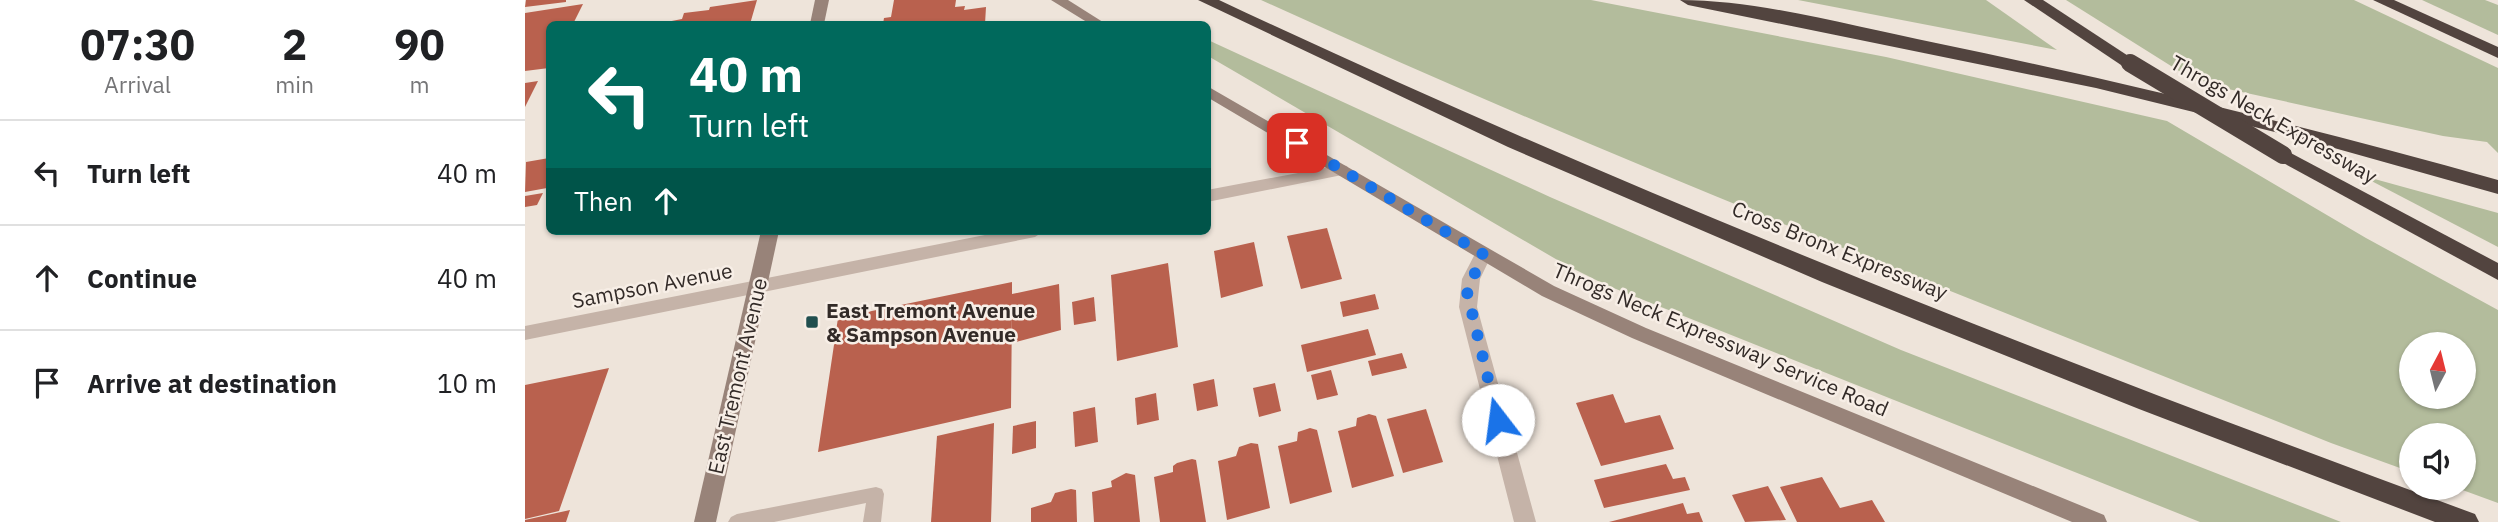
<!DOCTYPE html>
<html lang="en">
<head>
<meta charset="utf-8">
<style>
	:root { --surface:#fff; --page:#f6f6f6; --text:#202124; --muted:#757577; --line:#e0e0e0 }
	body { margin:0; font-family:"IBM Plex Sans",sans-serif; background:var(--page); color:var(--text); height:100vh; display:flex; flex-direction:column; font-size:26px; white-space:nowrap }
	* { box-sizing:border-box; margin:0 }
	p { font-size:23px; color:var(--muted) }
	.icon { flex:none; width:38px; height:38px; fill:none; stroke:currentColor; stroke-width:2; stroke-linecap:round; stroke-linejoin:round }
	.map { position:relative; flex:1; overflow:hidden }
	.sheet { display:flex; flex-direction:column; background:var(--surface); width:525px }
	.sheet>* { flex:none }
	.top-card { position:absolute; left:21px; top:21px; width:665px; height:214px; border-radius:10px; box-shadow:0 2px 5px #0004; background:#00695c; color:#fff; overflow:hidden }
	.needle { width:46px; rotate:7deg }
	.controls { position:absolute; left:1874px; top:332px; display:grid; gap:14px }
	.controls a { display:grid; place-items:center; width:77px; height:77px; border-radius:50%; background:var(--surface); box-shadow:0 2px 5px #0004; font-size:35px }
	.pin { position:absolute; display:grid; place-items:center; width:60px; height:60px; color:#fff; margin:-30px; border-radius:14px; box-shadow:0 4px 10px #0006 }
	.me { position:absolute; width:77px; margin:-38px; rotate:345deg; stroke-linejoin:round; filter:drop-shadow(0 0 5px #0008) }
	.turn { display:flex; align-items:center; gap:24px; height:147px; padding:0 28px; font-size:32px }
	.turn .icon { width:91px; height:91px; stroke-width:2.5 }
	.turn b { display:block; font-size:49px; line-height:60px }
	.then { display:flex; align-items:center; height:66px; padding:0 28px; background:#0003; gap:14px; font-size:26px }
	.eta { display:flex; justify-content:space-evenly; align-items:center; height:119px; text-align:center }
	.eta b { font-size:42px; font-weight:700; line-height:49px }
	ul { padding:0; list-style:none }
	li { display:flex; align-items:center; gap:21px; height:105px; padding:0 28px; border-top:2px solid var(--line) }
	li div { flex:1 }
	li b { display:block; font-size:26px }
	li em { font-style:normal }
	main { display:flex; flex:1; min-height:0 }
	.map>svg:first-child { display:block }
	.green { fill:#b3bc9c; fill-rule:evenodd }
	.building { fill:#b9614e }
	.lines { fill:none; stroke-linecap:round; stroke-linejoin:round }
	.lane { fill:#c5b3a8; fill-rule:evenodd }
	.street { fill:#c5b3a8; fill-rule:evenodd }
	.secondary { fill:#988379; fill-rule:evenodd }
	.highway { fill:#52443f; fill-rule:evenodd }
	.highway-bridge { stroke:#52443f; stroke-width:18 }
	.route { stroke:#1a73e8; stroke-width:12; stroke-dasharray:0 21.6 }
	.poi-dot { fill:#214f4f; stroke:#f7eee6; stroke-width:2.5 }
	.labels { text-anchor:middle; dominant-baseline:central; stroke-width:5; stroke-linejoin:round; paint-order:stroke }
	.street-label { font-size:21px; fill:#322a27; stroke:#f7eee6 }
	.poi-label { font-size:21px; font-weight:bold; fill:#322a27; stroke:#f7eee6; text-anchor:start }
</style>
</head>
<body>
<main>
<section class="sheet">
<div class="eta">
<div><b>07:30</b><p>Arrival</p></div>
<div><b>2</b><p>min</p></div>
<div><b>90</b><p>m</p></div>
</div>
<ul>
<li><svg class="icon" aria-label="left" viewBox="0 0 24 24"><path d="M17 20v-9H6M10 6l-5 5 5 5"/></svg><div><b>Turn left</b></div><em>40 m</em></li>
<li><svg class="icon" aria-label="ahead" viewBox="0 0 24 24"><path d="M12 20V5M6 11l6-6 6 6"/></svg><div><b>Continue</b></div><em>40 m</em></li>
<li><svg class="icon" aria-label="arrive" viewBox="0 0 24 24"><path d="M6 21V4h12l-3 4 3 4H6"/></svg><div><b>Arrive at destination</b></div><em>10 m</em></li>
</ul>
</section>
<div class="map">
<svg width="1973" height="522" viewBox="0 0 1973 522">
	<rect width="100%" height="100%" fill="#eee4da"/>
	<!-- green -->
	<g class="green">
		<path d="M736 0H1066L1361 57 1642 121 1841 238 1973 310V503L1932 488H1939V436H1886V472L1806 443C1448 299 1087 161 736 0ZM1886 345H1939V397H1886Z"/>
		<path d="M1273 0H1461L1532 50Z"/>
		<path d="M1541 0H1829L1973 68V153L1962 142 1918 136 1703 89 1662 76Z"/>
		<path d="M1897 0H1960L1973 5V35Z"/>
		<path d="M683 40 1025 197 1376 350 1816 522H1675L1081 285 1041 265 683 56Z"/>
		<path d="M1835 175 1973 213V247Z"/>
	</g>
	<!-- building -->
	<g class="building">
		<path d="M1 0H41V2L0 7Z"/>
		<path d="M232 0 225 24H131L157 19 159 13 184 10 185 7Z"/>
		<path d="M369 0H431L430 7 440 6 439 10 461 7 460 24H358L359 18 366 17Z"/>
		<path d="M58 4 48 24H24V68L0 71V13Z"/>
		<path d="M13 81 0 107V83Z"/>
		<path d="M24 158 22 188 0 192 1 162Z"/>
		<path d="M18 193 12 205 0 207V196Z"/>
		<path d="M802 228 817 279 776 289 762 236Z"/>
		<path d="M729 242 738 286 696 298 689 251Z"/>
		<path d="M643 263 653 347 592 361 586 275Z"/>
		<path d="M487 282V294L534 284 536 330 487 343V307L486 408 293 452 313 318Z"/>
		<path d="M850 294 854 309 818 317 815 302Z"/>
		<path d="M569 297 571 321 549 325 547 302Z"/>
		<path d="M843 329 851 355 782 372 776 345Z"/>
		<path d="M877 353 882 368 847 376 843 361Z"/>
		<path d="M84 368 34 511 0 519V385Z"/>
		<path d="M806 370 813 395 792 400 786 375Z"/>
		<path d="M689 379 693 406 672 411 668 384Z"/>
		<path d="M750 383 756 411 734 417 728 388Z"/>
		<path d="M631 393 634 420 612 425 610 398Z"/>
		<path d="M1088 394 1100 423 1135 415 1149 449 1076 466 1051 403Z"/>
		<path d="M570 407 573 442 550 447 548 412Z"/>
		<path d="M901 409 918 462 878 473 862 419Z"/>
		<path d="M844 414 851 416 869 476 827 488 813 431 831 426 832 418Z"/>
		<path d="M511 421V448L487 454 488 426Z"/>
		<path d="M469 423 466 522H406L412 436Z"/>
		<path d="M785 428 792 430 807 492 765 504 753 446 772 441 773 432Z"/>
		<path d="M726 443 733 444 745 508 702 520 693 461 711 456 714 447Z"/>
		<path d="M667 459 671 460 681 522H635L629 477 648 472V466L652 463Z"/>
		<path d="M1141 464 1148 479 1160 477 1165 490 1079 508 1069 480Z"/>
		<path d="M601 473 610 475 615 522H569L567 492 587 487 586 481Z"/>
		<path d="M1297 477 1315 508 1347 500 1360 522H1272L1255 487Z"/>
		<path d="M1243 486 1261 520 1220 522 1207 495Z"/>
		<path d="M546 489 551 490 552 522H506V508L526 502 530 493Z"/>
		<path d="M1158 503 1162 514 1174 512 1178 522H1084Z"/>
		<path d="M45 510 41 522H0V520Z"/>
	</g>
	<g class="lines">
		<!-- lane -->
		<path class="lane" d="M351 487 357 489 359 494 356 522H338L341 503 249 522H203L206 517 212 514Z"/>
		<!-- street -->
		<g class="street">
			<path d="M816 165 822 166 824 170 822 174 682 202V190Z"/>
			<path d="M480 231H519L510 237 0 340V326Z"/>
			<path d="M958 248 967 254 955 279 952 307 1011 522H989L934 307 937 279 952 250Z"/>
		</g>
		<!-- secondary -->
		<g class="secondary">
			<path d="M290 0H304L299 24H285Z"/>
			<path d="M526 0H543L581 24H565Z"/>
			<path d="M682 86 1029 286 1121 328 1579 515 1582 522H1547L1107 338 1017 296 682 97Z"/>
			<path d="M236 231H254L191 522H169Z"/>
		</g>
		<!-- highway -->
		<g class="highway">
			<path d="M673 0H694C1104 193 1525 358 1950 514L1954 522H1910L1614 409 1297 282 983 147Z"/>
			<path d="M1155 0C1236 0 1330 27 1411 43 1600 82 1787 128 1973 180V194L1770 137 1571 88 1163 5Z"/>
			<path d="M1499 0H1518L1614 63 1605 68 1599 67Z"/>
			<path d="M1848 0H1869L1973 47V58Z"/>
			<path d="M1758 149 1973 263V280L1751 159 1748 155 1751 151Z"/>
		</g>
		<!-- highway-bridge -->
		<path class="highway-bridge" d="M1605 63 1758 155"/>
	</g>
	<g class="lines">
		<!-- route -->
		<path class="route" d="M772 143 958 254 942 292 973 420"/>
	</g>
	<!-- markers -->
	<rect class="poi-dot" x="280" y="315" width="14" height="14" rx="3.5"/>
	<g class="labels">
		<!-- street labels -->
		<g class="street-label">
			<text transform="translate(1749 119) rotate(30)">Throgs Neck Expressway</text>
			<text transform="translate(1315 250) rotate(22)">Cross Bronx Expressway</text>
			<text transform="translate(127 285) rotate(-11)">Sampson Avenue</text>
			<text transform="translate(1196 339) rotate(23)">Throgs Neck Expressway Service Road</text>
			<text transform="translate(212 376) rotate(-77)">East Tremont Avenue</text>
		</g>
		<!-- poi labels -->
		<g class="poi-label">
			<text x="301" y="310">East Tremont Avenue<tspan x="301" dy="24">&amp; Sampson Avenue</tspan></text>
		</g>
	</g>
</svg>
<div class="controls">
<a><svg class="needle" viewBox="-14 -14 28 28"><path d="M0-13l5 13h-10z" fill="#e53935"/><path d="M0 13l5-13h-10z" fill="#757577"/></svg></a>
<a><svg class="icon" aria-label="sound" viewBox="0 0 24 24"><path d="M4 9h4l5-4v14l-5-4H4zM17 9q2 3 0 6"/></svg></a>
</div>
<div class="pin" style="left:772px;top:143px;background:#d93025"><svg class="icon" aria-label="arrive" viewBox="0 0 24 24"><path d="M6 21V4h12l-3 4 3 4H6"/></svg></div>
<svg class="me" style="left:973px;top:420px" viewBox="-20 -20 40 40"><circle r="19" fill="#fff"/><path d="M0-13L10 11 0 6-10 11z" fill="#1a73e8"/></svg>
<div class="top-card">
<div class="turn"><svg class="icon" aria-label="left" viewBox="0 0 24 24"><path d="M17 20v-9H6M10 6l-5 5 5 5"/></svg><div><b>40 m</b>Turn left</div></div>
<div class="then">Then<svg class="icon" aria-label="ahead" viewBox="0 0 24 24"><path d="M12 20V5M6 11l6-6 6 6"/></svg></div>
</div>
</div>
</main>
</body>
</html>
